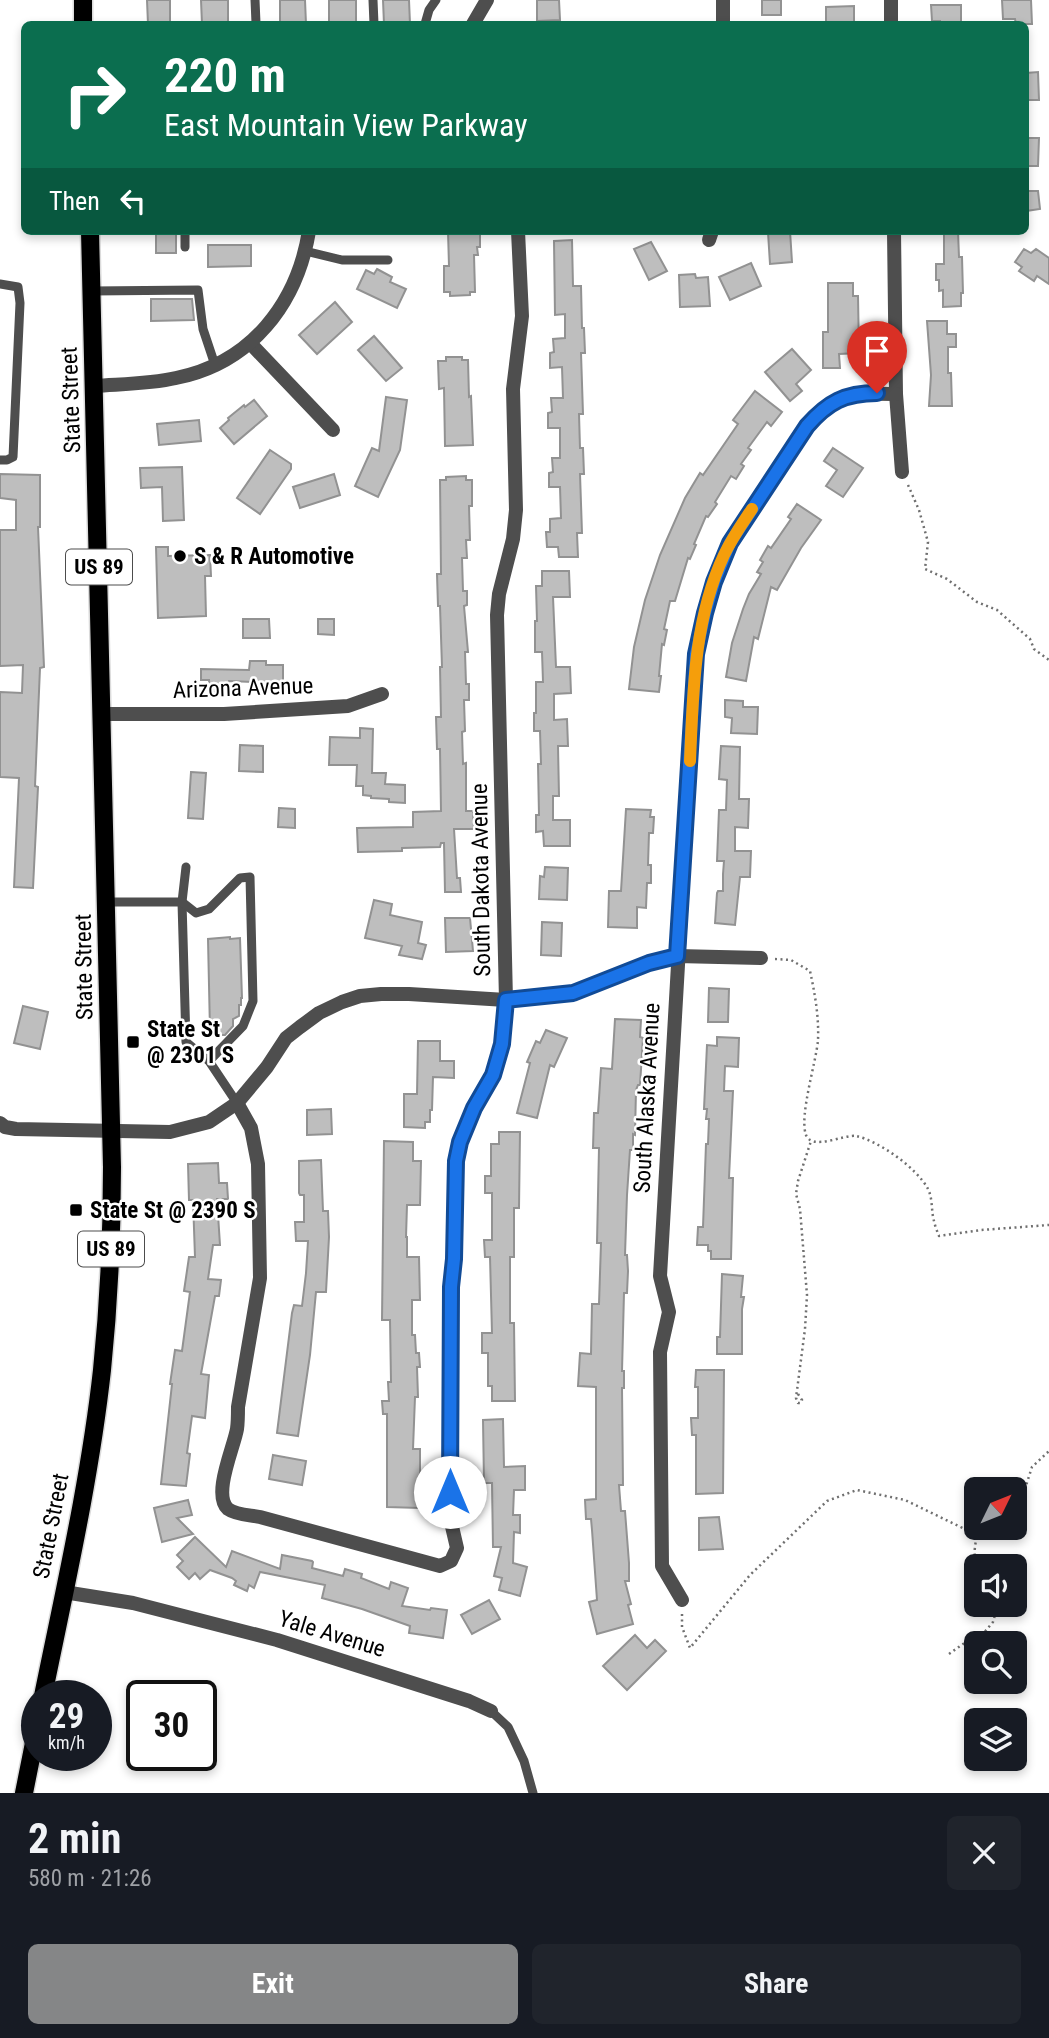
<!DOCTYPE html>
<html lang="en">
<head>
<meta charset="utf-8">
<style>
	:root { --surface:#171b24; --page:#20242c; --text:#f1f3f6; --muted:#9ea1a6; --accent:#858687 }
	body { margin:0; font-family:"Roboto Condensed",sans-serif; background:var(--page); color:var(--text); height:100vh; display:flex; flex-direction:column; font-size:26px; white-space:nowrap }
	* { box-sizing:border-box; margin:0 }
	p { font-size:23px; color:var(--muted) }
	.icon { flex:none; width:38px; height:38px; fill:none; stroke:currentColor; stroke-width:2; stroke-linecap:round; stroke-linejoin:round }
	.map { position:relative; height:1793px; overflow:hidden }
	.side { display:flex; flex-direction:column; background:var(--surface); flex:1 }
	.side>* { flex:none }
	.top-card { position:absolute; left:21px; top:21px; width:1008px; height:214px; border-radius:10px; box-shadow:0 4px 10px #0003; background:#0b6e4f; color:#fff; overflow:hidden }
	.needle { width:46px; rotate:47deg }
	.fabs { position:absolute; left:964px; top:1477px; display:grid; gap:14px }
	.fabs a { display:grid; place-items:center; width:63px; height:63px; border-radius:10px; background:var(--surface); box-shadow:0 4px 10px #0003; font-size:35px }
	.speed { position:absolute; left:21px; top:1680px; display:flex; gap:14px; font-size:35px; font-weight:700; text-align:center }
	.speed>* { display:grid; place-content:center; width:91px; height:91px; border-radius:50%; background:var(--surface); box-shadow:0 4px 10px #0003; line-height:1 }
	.speed small { font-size:18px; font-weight:400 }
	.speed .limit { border:4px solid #111; border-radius:10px; background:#fff; color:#111 }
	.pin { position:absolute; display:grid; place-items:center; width:60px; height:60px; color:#fff; margin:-72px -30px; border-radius:50% 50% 50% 0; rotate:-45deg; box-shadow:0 0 7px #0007 }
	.pin .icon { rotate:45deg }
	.me { position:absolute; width:77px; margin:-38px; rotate:0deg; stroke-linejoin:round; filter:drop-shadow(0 0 5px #0008) }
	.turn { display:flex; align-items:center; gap:24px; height:147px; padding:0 28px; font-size:32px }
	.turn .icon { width:91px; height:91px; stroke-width:2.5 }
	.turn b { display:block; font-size:49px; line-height:60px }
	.then { display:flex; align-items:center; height:66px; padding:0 28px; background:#0003; gap:14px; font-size:26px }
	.round { display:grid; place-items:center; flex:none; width:74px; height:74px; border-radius:10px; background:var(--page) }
	.summary { display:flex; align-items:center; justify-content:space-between; height:119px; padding:0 28px }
	h1 { font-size:42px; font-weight:700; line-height:52px }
	.cta { display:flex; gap:14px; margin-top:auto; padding:14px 28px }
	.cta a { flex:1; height:80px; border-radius:10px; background:var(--accent); color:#fff; font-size:28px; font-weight:700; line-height:80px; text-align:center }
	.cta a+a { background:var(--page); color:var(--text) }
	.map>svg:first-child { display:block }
	.building { fill:#bebebe; stroke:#929292; stroke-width:2 }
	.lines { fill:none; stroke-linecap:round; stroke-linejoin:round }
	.primary-casing { stroke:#dbdbdb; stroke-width:21 }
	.path { stroke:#707070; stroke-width:2.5; stroke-dasharray:2 3.5; stroke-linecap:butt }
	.lane { stroke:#4e4e4e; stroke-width:9 }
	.street { stroke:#4e4e4e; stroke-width:14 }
	.primary { stroke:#000; stroke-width:18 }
	.route-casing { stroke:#114b97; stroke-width:18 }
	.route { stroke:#1a73e8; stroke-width:12 }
	.slow { stroke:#f59e0b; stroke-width:12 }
	.poi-dot { fill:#000; stroke:#fff; stroke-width:2.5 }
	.labels { text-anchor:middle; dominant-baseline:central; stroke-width:5; stroke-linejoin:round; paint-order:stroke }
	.shield { fill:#fff; stroke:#4c4c4c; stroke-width:2 }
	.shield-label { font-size:21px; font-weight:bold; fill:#000 }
	.street-label { font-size:23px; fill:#000; stroke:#fff }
	.poi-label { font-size:23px; font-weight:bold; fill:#000; stroke:#fff; text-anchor:start }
</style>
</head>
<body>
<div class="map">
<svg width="1049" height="1793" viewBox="0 0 1049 1793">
	<rect width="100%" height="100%" fill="#fff"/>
	<!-- building -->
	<g class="building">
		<path d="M147 0H170V24H148Z"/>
		<path d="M201 0H228V24H202Z"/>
		<path d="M280 0H305L306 24H280Z"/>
		<rect x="329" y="0" width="27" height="24"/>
		<path d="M383 0H409L410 24H384Z"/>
		<path d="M537 0H559L560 20 537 21Z"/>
		<rect x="762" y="0" width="19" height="15"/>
		<path d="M1002 0H1031L1032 24H1016L1015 19H1003Z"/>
		<path d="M931 5H961V24H940V21H932Z"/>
		<path d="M854 6V23L826 24V7Z"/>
		<path d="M1038 72 1039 100H1026V73Z"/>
		<path d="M1026 138H1039L1038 166H1026Z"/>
		<path d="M1026 191H1038L1040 209 1026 211Z"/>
		<rect x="156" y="231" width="20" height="22"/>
		<path d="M448 231H480V247H477L478 255H474L475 292H470V295L450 296V292H444V266H449Z"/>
		<path d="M770 231H790L792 262 770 264 768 232Z"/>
		<path d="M944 231H958L959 257H962L963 293H961V306L943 307V290L939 291V280H936V264H944Z"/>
		<path d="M572 240 573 286H581L582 328H584L585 353H581L583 414H579L580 448H583L584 474H580L582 533H577L578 557H559L558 547H547L546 532H550V519L561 518 560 487H549V473L553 472 552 458H560V428H548V413L552 412 551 398H563L562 367 550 368V353L554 352 553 339 565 338V314L555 315 554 241Z"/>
		<path d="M651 242 667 271 649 280 634 249Z"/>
		<path d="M208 245H251V266L208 267Z"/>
		<path d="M1024 249 1031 253 1036 249 1049 258V284L1037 276 1034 281 1019 271 1022 267 1015 262Z"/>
		<path d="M751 263 761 286 730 300 719 277Z"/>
		<path d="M377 269 392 277 390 282 406 289 397 308 357 289 366 270 374 274Z"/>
		<path d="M695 274 696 278 708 277 710 306 680 307 679 275Z"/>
		<path d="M828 283H853V296H858L859 353 839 354 840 368H823V332H828Z"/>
		<path d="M151 299H192L194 320 151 321Z"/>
		<path d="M335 302 352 322 317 354 299 335Z"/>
		<path d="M927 321H947V334H956V347H948V373H951L952 406H929L931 375Z"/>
		<path d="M374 336 402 368 386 381 358 350Z"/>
		<path d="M792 349 811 370 796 384 802 391 790 401 765 372Z"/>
		<path d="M446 357H462V360H468L469 397 471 396 473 445 445 446 444 388 439 389 438 361H446Z"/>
		<path d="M755 391 782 412 771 426 767 422 748 448 751 450 741 464 744 466 736 479 731 476 715 502 717 504 708 517 706 516 694 544 696 545 690 559 688 558 675 601H670L664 629 667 630 664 645 662 644 659 676H661L659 692 629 689 634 647 645 600 660 555 685 498 700 473 703 475 738 424 733 420Z"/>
		<path d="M386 397 407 400 400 450 378 497 355 486 372 448 379 451Z"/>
		<path d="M254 400 267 416 234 444 220 428 229 420 228 418 244 405 245 407Z"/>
		<path d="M199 420 201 441 159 445 157 424Z"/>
		<path d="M833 448 863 468 843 497 826 486 837 470 824 461Z"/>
		<path d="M270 450 291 464V469L260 514 237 498Z"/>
		<path d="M182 467 184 520 163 521 162 487 141 488 140 468Z"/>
		<path d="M0 474 40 475V527H38L44 667 40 668 35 786 38 787 33 888 14 887 19 778 0 777V692L22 693 23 665 0 666V530H16V500L0 498Z"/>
		<path d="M334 474 340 495 300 508 293 487Z"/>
		<path d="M466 476V480H472V506H469L470 540H466L467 558H462L463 591H467V605L464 606 468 652H465L466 684H469V700H464L465 731 462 732 463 764 466 763V811H473L474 829H454L457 878H460L461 892H445L444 843H441L440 847 402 848V851L358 852 357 828 413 827V812L441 811 440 749H437L436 717H441L440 667H442L440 606H438L437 574H441L440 480H446V477Z"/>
		<path d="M797 504 821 520 801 548 777 590 771 587 758 639 754 637 746 681 726 677 732 643 743 609 749 594 761 574 757 572 763 562 760 560 768 546 771 548 791 519 788 517Z"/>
		<path d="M156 547H168V556L210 555 211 576H205L206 616 158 618Z"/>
		<path d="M542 571H569L570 597H553L556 667H570L571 693 554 694V720L567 719 568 746H558L559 796H553V820H570V846H544L543 831 536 832V815H539L538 764H541L540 731H534V713H536V682H543L542 652H535V621H537L536 586H542Z"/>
		<path d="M243 619H269L270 638H243Z"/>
		<path d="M318 619H334V635L318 634Z"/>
		<path d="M250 661H266V665H283V682H276V689H253V682L229 681 228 692H210L209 680H201V669L249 670Z"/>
		<path d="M725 700 743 701V707H758L757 734 731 733 732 718 725 717Z"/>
		<path d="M360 728 373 729 372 773H386L385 784 405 785V803L389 802V799L371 798V796L363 795V786H356L357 765H329L330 737 360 738Z"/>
		<path d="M240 745 263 746V772L239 771Z"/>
		<path d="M721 746 740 747 739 799H749L748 828 735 827V851H751L750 877H740L735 925 715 923 717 893 718 891H723V874L724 861H717L719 810H726L727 780 719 779Z"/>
		<path d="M191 772 206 773 203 819 188 818Z"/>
		<path d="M279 808 295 809V828L278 827Z"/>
		<path d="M626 809 651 810 650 817H654L653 833H649L648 865H651V883H647L646 908 637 907V928L608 927 609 891H621Z"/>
		<path d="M545 867 568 868 567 900 539 899 540 876 544 877Z"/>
		<path d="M374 900 392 904 390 915 422 922 418 943 426 945 422 959 399 955 402 946 365 938Z"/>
		<path d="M445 918H470L473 951 446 952Z"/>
		<path d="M542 922 562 923 561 956 541 955Z"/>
		<path d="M230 937V939L240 938 242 998H241V1005H239V1016L233 1019V1026L225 1035H214V1033L210 1031 208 939Z"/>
		<path d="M709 988 729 989 728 1022H708Z"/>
		<path d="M23 1006 48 1012 40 1049 14 1043Z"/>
		<path d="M615 1019 641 1020 640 1037 643 1038 640 1085H638L636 1090 635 1135 633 1134V1150H630L627 1195 625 1255H627L628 1271 627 1293H624L622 1371H624V1388H622L623 1485H619L621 1511H625L629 1563V1581H625L631 1604 628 1605 633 1624 597 1634 589 1602 597 1600 592 1530 591 1519H586L585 1500 596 1499V1387L578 1386 580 1353 591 1354 592 1304H599L601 1243H597L599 1148H593L594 1113H598L601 1068 612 1069Z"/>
		<path d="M546 1030 567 1038 554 1067 550 1065 537 1118 517 1113 530 1063 527 1062 536 1041 540 1043Z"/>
		<path d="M717 1037 739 1038 738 1067 725 1066 724 1091H733L729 1178H733L731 1259H711V1251H708V1245H697L698 1227H703L706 1144H708L709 1119H706L707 1109H704L707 1045 717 1046Z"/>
		<path d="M418 1041H440V1061H454V1078L433 1077 432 1110H430V1122H425V1128L404 1127V1094H417Z"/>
		<path d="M331 1109 332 1134 307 1135V1110Z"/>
		<path d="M499 1132H520L519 1208H514V1257H510V1323H514L515 1401H492V1386H488V1353H482V1333H492L490 1257H485L484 1240H492V1193H485V1176H491V1144H499Z"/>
		<path d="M384 1141 413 1142V1161H421L420 1205H407L406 1237H407V1257H419L420 1300H412V1335H415L416 1353H419L420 1367H417L418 1397H415L413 1449H420V1508L387 1507V1414H383L382 1401H389L388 1382H391L390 1320H382Z"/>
		<path d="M321 1160 323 1211H328L329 1237 326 1292H316L310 1355 298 1436 277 1433 292 1313 294 1305 302 1306 306 1273 308 1241H296L295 1222H304V1195H300L299 1193V1161Z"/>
		<path d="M218 1163 219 1183H227L228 1199H217L220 1245H213L208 1279 221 1280 219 1296H215L201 1374 209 1375 205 1418 192 1416 187 1453 190 1454 186 1486 161 1484 172 1384H170L175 1350 182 1351 190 1292 184 1291 189 1257H195L193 1200H189L188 1164Z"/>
		<path d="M722 1274 743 1276 741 1297H744L742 1309V1354H717V1337H720Z"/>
		<path d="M696 1370H724L723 1493 696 1494V1435H692L691 1418H698V1387H695Z"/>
		<path d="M503 1419 504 1467 525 1466V1490H514L513 1515H520V1533L514 1532 513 1563 527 1567 520 1596 499 1590 502 1578 494 1576 501 1547H493L492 1483H484L483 1420Z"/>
		<path d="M273 1455 306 1461 302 1485 269 1479Z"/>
		<path d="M188 1500 192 1515 177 1518 193 1534 162 1542 154 1508Z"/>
		<path d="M719 1517 723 1549 699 1550V1518Z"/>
		<path d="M195 1537 226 1567 232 1551 280 1569 282 1555 312 1561 313 1562 312 1568 343 1576 345 1569 362 1574 361 1578 389 1589 391 1582 408 1588 402 1606 430 1610 431 1608 447 1610 443 1638 409 1633 410 1626 362 1609 322 1598 325 1585 260 1572 254 1588 249 1585 247 1591 234 1585 236 1581 232 1578 210 1570 200 1579 195 1573 189 1579 177 1567 183 1561 177 1555Z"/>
		<path d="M489 1600 500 1619 472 1634 461 1615Z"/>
		<path d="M635 1635 647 1648 655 1640 666 1651 627 1690 603 1666Z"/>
	</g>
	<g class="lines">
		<defs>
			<g id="primary">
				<path d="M83 0V24"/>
				<path d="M43 1696C65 1588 90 1479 102 1370 109 1302 112 1235 112 1167L90 231"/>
				<path d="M24 1793 37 1728"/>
			</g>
		</defs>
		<!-- primary casing -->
		<use href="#primary" class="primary-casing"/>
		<!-- path -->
		<g class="path">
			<path d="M908 485 919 510 928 542 925 569 947 579 977 602 997 610 1030 639 1034 649 1049 660"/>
			<path d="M775 959 791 960 810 971C815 994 819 1017 818 1040 816 1063 799 1116 806 1135 812 1151 845 1134 856 1136 879 1141 917 1168 928 1189 933 1199 931 1211 934 1221 935 1226 937 1231 939 1236L981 1230 1049 1225"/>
			<path d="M798 1394 802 1400 800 1403H798L796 1398 805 1329 807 1295 800 1209 796 1194 798 1181 811 1141"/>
			<path d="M1015 1502 1023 1495 1032 1467 1049 1451"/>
			<path d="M978 1566C972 1554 975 1539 981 1528"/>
			<path d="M682 1614V1627L690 1648 750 1575 827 1501 857 1490 905 1500 977 1535"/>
			<path d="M949 1654 963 1644 977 1641 993 1622 997 1608 996 1605"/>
		</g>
		<!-- lane -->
		<g class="lane">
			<path d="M255 0 256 23"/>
			<path d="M373 0 374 24"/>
			<path d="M425 24 429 10 436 0"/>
			<path d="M185 231V247"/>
			<path d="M305 251 342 260H388"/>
			<path d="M0 284 18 287 20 303 13 457 7 460H0"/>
			<path d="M92 291 198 290 203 329 215 365"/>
			<path d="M186 867 182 902 186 1042 209 1061 237 1103"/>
			<path d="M107 902H182L196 913 209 909 240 878 250 877 253 1001 243 1026 209 1061"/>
			<path d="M491 1711 508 1727 524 1761 533 1793"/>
		</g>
		<!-- street -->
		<g class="street">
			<path d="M723 0V24"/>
			<path d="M891 0V24"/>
			<path d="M473 24 487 0"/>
			<path d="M894 231 896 394 902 472"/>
			<path d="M709 240 712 231"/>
			<path d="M250 343 333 430"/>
			<path d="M95 386C122 384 150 384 176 378 251 363 297 304 309 231"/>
			<path d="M103 714H224L348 706 382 694"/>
			<path d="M237 1103 251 1128 258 1164 260 1278 238 1407C238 1414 238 1422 237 1429 234 1447 212 1495 228 1509 236 1515 251 1515 260 1517L440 1566 451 1561 457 1548 450 1518 451 1287 454 1259 456 1161 460 1142 474 1108 493 1075 502 1044 506 1000 497 615 499 594 513 539 516 510 513 389 522 316 518 231"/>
			<path d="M0 1123 5 1127 16 1129 170 1132 209 1122 237 1103 267 1067 286 1038 300 1027 319 1013 342 1002 360 996 381 994H409L506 1000 573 993 649 963 677 956 761 958"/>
			<path d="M64 1592 133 1603 277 1640 469 1701 491 1711"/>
			<path d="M682 1600 662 1566 660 1352 669 1312 660 1276 696 654 714 582 730 543 807 426C837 392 854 393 896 394"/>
		</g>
		<!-- primary -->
		<use href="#primary" class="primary"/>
	</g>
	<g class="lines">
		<defs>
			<path id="route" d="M450 1492 451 1287 454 1259 456 1161 460 1142 474 1108 493 1075 502 1044 506 1000 573 993 649 963 677 956 696 654 705 613 714 582 730 543 807 426C828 402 845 393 877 393"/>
		</defs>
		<!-- route casing -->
		<use href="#route" class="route-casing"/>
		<!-- route -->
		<use href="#route" class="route"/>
		<!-- slow -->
		<path class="slow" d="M690 761C693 691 694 619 724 555 732 538 742 524 752 509"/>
	</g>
	<!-- markers -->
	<g class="poi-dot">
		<circle cx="180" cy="556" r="7"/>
		<rect x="126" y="1035" width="14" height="14" rx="3.5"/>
		<rect x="69" y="1203" width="14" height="14" rx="3.5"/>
	</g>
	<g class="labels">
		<!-- shield labels -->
		<g class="shield">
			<rect x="66" y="549.5" width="66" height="35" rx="5"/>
			<rect x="78" y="1231.5" width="66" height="35" rx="5"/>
		</g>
		<g class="shield-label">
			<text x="99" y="567">US 89</text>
			<text x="111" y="1249">US 89</text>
		</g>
		<!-- street labels -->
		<g class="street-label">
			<text transform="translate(71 400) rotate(-92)">State Street</text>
			<text transform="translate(243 688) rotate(-2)">Arizona Avenue</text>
			<text transform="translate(481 880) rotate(-91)">South Dakota Avenue</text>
			<text transform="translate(84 967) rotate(-91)">State Street</text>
			<text transform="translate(647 1098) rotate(-87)">South Alaska Avenue</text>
			<text transform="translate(51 1526) rotate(-79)">State Street</text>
			<text transform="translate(332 1634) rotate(17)">Yale Avenue</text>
		</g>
		<!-- poi labels -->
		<g class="poi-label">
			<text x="194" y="556">S &amp; R Automotive</text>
			<text x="147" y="1029">State St<tspan x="147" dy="26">@ 2301 S</tspan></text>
			<text x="90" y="1210">State St @ 2390 S</text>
		</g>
	</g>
</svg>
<div class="fabs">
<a><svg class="needle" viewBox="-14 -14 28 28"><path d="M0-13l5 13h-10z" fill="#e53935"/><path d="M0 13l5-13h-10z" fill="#9ea1a6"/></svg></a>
<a><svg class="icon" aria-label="sound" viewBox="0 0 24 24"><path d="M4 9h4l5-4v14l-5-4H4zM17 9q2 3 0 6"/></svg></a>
<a><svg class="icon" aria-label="search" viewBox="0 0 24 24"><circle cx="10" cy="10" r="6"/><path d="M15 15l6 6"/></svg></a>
<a><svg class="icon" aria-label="layers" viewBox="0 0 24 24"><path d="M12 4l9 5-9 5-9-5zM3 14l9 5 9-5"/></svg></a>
</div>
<div class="speed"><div>29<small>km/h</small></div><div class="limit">30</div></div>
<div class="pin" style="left:877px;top:393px;background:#d93025"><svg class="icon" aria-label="arrive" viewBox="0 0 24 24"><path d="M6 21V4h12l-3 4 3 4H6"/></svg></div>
<svg class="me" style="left:450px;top:1492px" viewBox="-20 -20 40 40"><circle r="19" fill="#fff"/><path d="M0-13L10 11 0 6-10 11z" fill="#1a73e8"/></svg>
<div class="top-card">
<div class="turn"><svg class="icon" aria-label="right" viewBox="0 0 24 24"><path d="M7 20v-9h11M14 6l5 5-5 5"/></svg><div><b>220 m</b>East Mountain View Parkway</div></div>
<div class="then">Then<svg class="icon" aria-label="left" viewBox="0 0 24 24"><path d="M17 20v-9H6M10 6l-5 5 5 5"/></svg></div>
</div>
</div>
<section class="side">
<div class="summary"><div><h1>2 min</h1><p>580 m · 21:26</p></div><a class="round"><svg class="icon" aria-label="close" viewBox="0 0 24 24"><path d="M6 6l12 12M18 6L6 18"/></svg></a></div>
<div class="cta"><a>Exit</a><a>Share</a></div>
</section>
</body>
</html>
